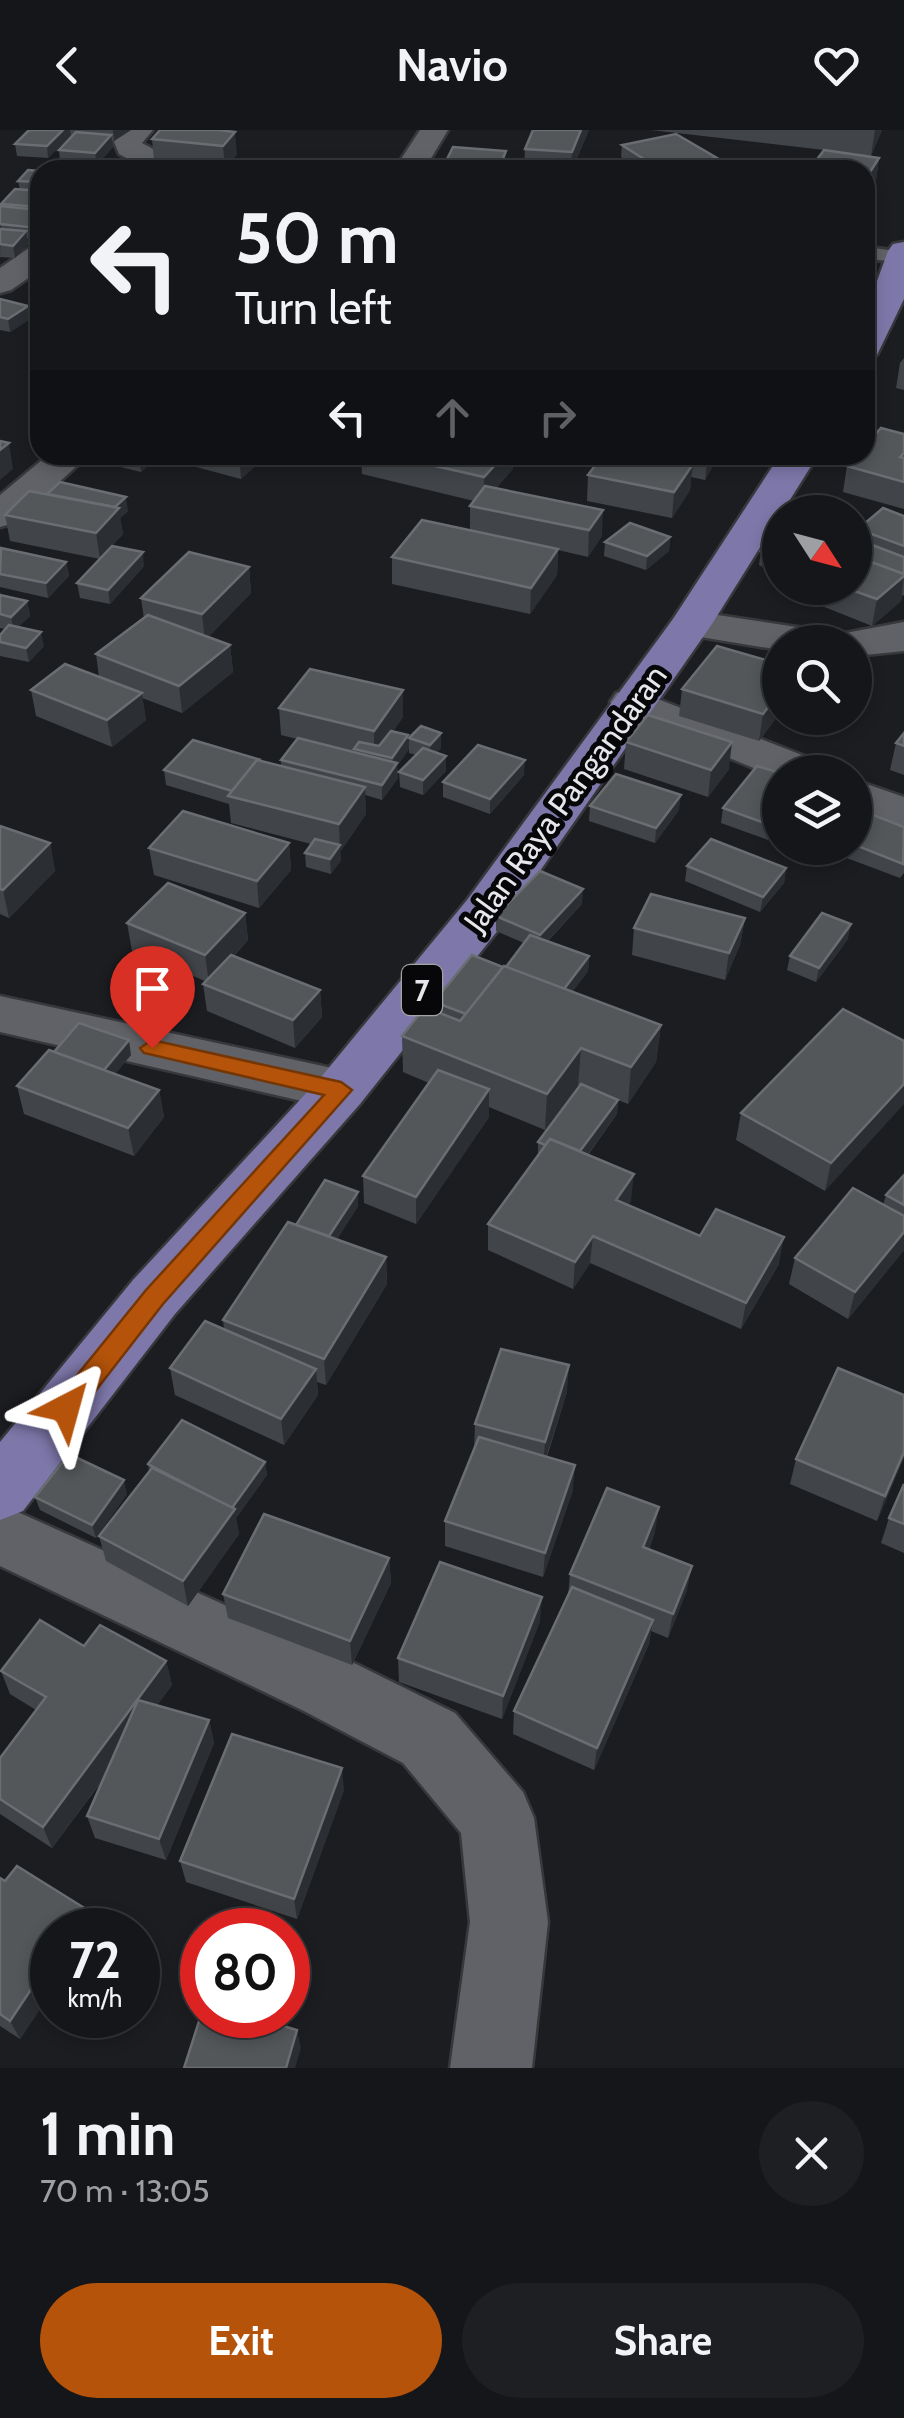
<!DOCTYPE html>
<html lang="en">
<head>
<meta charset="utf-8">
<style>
	:root { --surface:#151619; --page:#1e1f22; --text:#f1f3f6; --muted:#9d9fa2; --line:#343538; --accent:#b45309 }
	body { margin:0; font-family:Cabin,sans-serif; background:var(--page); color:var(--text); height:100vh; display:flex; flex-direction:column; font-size:38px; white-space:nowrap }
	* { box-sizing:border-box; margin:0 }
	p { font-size:32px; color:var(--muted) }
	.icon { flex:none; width:55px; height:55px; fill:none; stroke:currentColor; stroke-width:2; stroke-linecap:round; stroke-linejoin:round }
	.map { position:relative; height:1938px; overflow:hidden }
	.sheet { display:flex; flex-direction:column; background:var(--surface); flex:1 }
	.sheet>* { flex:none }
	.hud { position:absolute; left:30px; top:30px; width:845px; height:305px; border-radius:30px; box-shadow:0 5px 15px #0003,0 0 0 2px var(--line); background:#151619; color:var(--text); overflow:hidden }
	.needle { width:65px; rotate:126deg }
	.tools { position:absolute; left:762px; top:365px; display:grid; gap:20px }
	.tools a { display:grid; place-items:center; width:110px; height:110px; border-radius:50%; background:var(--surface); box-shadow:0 5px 15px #0003,0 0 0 2px var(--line); font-size:50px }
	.speed { position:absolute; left:30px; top:1778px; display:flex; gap:20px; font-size:50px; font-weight:700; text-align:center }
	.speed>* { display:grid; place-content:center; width:130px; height:130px; border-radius:50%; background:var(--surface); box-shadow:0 5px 15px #0003,0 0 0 2px var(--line); line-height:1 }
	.speed small { font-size:25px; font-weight:400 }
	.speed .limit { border:15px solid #d22; background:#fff; color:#111 }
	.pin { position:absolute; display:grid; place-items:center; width:85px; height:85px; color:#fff; margin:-102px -42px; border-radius:50% 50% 50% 0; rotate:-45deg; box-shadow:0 0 10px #0007 }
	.pin .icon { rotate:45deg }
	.me { position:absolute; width:110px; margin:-55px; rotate:39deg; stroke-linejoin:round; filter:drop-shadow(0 0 8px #0008) }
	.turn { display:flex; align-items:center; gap:35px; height:210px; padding:0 40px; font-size:45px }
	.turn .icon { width:130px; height:130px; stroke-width:2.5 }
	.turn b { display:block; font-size:70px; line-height:85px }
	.lanes { display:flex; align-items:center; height:95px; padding:0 40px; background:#0003; justify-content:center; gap:50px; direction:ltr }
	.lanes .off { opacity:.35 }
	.round { display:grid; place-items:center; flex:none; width:105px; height:105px; border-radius:52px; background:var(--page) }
	.head { display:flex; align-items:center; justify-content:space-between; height:170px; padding:0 40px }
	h1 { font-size:60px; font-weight:800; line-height:75px }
	.primary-button { display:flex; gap:20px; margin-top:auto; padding:20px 40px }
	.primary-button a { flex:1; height:115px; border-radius:60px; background:var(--accent); color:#fff; font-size:40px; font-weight:800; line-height:115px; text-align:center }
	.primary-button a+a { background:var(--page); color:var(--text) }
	header { display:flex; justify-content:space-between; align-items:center; height:130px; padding:0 40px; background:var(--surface); font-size:45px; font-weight:800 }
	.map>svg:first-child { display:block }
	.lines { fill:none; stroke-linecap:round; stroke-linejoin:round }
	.service-casing { stroke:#37383c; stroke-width:6 }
	.minor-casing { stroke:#37383c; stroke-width:5 }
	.trunk-casing { stroke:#37383c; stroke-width:5 }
	.service { fill:#606267; fill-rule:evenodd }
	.minor { fill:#606267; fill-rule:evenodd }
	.trunk { fill:#7e78aa; fill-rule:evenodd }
	.wall { fill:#414549 }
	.shaded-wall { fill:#2b2e32 }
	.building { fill:#53575a; stroke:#6a6d71; stroke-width:2.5 }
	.route { fill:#b45309; stroke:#753606; stroke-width:2.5 }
	.labels { text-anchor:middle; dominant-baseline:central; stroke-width:10; stroke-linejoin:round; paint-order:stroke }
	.shield { fill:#070709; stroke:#a3a4a6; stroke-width:2.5 }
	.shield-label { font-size:30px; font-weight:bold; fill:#e6e7ea }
	.street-label { font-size:32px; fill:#e6e7ea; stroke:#070709 }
</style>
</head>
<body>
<header><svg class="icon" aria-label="back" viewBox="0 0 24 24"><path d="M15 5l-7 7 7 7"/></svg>Navio<svg class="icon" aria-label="heart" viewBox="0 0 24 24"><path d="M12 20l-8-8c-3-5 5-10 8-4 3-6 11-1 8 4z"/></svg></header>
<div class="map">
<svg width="904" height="1938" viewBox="0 0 904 1938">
	<rect width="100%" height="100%" fill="#1c1d21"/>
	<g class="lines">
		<defs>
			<path id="service" d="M865 117 904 122V132L865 129Z"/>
			<g id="minor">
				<path d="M123 0H153L142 13 153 19 162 36 159 40H128L130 30 119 24 114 12Z"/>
				<path d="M420 0H448L424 40H394Z"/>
				<path d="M40 116V140L11 160 0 163V138L29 118Z"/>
				<path d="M48 325H89L14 393 0 397V365Z"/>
				<path d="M691 481 810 499 825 503 831 512H780V520L676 503 670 494 676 485Z"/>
				<path d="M904 492V521L855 526V512H834L840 504Z"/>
				<path d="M632 559 820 632 827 642H780V649L616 581 610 572 616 563Z"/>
				<path d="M855 650 904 667V699L855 681Z"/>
				<path d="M0 866 341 940 360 946 368 960 360 974 341 980 0 902Z"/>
				<path d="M0 1374 352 1532 455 1583 523 1662 534 1688 548 1792 532 1938H450L470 1792 461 1703 403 1633 302 1580 0 1436Z"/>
			</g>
			<g id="trunk">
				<path d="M904 112V169L877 225 865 228V184L888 121 893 114Z"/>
				<path d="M780 325H818L712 494 503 794 360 974 175 1184 23 1381 0 1390V1312L133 1150 322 946 467 770 673 489Z"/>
			</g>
		</defs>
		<!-- service casing -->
		<use href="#service" class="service-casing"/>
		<!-- minor casing -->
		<use href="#minor" class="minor-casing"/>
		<!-- trunk casing -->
		<use href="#trunk" class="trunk-casing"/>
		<!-- service -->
		<use href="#service" class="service"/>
		<!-- minor -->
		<use href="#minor" class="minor"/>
		<!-- trunk -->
		<use href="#trunk" class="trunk"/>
	</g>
	<!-- wall -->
	<g class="wall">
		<path d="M29 0H131L114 11H112L113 17 97 35 60 32 59 20 72 6 71 5 48 28 17 26 15 14Z"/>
		<path d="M218 0 237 24 225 38 154 31 152 9Z"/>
		<path d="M533 0H589L572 40H524L525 19Z"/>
		<path d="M651 0H882L871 26 829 21 879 28 876 50 865 67V40L824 20Z"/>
		<path d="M622 15 717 28 715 40H641L621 27Z"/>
		<path d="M506 21V40H443V37Z"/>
		<path d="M40 41V109H27L28 114 15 128 0 127 1 74 20 60 18 51Z"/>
		<path d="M0 169 28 176 30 189 10 202 0 200Z"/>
		<path d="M904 228V260L896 258 900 233Z"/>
		<path d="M904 304V379L843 362 847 336Z"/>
		<path d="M92 325H160L141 342 92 330Z"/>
		<path d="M166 325H261V331L241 349 166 329Z"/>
		<path d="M361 325H514L513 339 496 358 602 406 588 427 558 420 557 445 530 484 392 454V427L470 400V376L474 371 362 344Z"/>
		<path d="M603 325H719L705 350 691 347 690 360 672 388 587 371 588 345Z"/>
		<path d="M47 364 128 381 120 388 123 404 100 429 10 411 5 385Z"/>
		<path d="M904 386V466L902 465 901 471 872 496 812 472 814 458H855L863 416 856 413 858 399Z"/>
		<path d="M670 407 669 421 646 440 604 426 605 412Z"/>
		<path d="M780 409V444L759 435 761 421Z"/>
		<path d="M0 419 66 432 69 446 48 468 0 457Z"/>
		<path d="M144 436 110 474 80 468 77 453Z"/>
		<path d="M249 437 251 463 208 507 230 515 233 542 182 583 142 568 146 590 112 617 36 586 31 560 99 547 96 524 144 489 141 468Z"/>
		<path d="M0 462 1 465 27 471 30 486 18 497 44 516 29 532 0 526V505L5 499 0 498Z"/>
		<path d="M780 534V583L759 611 679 586 682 559Z"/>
		<path d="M403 560V587L393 601 408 605 409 619 397 636 398 648 382 670 365 665 366 684 340 722 341 730 331 744 306 737 305 723 311 714 231 693 229 674 166 655 164 640 281 636V630L297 609 281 605 279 578Z"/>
		<path d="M904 603V645L890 640 896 613Z"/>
		<path d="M409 608 441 618 436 623 446 641 423 665 400 657 399 642 416 625 409 623Z"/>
		<path d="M626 612 729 639 708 667 624 639Z"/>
		<path d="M780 643V695L768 710 721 693 723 678Z"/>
		<path d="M524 645 490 684 443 667V652Z"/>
		<path d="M590 676 679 680 655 713 589 691Z"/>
		<path d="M855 690 904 697V743L900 748 836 724 837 718H855Z"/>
		<path d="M0 696 50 713 55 741 9 788 0 784Z"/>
		<path d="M289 713 291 740 259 778 154 745 149 718Z"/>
		<path d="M687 736 786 738 784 753 760 782 685 751Z"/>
		<path d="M582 774 548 811 589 826 588 841 572 862 661 895 656 932 628 974 618 970 617 984 588 1025 631 1071 628 1075 700 1106 779 1134 741 1199 590 1133 573 1159 488 1120V1094L538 1026V1012L580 955H578L545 1000 489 977V987L416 1094 364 1073 363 1046 429 953 403 942 402 906 434 880V872L506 837 524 813 496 801V786Z"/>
		<path d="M245 783 248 810 234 826 320 860 322 887 295 918 207 881 203 854 205 851 132 821 127 793Z"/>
		<path d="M745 788 740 815 725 850 632 825 634 798Z"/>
		<path d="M848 809 816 852 787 840 790 826Z"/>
		<path d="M904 911 825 1061 736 1010 741 983Z"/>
		<path d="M54 922 131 925 115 944 159 960 164 987 134 1026 24 984 17 956Z"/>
		<path d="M904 1045V1120L848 1189 789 1154 795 1128 883 1075 886 1065Z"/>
		<path d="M358 1062V1076L337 1109 386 1127 387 1154 326 1255 317 1252 318 1265 284 1315 175 1265 170 1238 224 1199 223 1190 296 1095Z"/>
		<path d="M567 1262 547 1327 573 1360 543 1447 445 1416V1391L474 1319 475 1294Z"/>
		<path d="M904 1265V1327L877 1391 790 1354 796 1329Z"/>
		<path d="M265 1332 267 1345 236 1388 239 1404 188 1476 106 1431 99 1406 149 1341 148 1334Z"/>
		<path d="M904 1354V1423L881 1413 889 1388Z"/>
		<path d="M127 1364 96 1408 40 1380 35 1367Z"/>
		<path d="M655 1402 649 1419 687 1460 668 1508 651 1501 649 1514 594 1640 513 1604 514 1581 568 1466 570 1444Z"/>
		<path d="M389 1428 391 1453 352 1535 228 1488 223 1464Z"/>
		<path d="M540 1491 502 1589 399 1552 398 1528Z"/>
		<path d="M84 1516 166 1531 172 1555 157 1575 209 1590 214 1613 166 1730 95 1708 87 1686 105 1647 52 1718 0 1684V1628L36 1580 10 1564 1 1541Z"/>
		<path d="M344 1660 297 1789 186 1752 180 1731Z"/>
		<path d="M0 1748 94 1799 52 1800V1861L20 1909 0 1896Z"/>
	</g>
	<!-- shaded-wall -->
	<g class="shaded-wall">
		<path d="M63 0H70L71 5 48 28 47 16Z"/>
		<path d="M113 0H131L114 11Z"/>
		<path d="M581 0H589L572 40H571L572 22Z"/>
		<path d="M875 0H882L871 26Z"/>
		<path d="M235 2 237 24 225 38 223 16Z"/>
		<path d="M111 5 113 17 97 35 95 23Z"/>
		<path d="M506 21V40H498Z"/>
		<path d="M717 28 715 40H662Z"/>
		<path d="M879 28 876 50 865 67V50Z"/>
		<path d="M26 101 28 114 15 128 13 116Z"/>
		<path d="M28 176 30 189 10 202 8 189Z"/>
		<path d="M9 313 13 339 0 350V320Z"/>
		<path d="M142 325H160L141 342 139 328Z"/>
		<path d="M251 325H261V331L241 349 240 335Z"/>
		<path d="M504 325H514L513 339 483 373 484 347Z"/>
		<path d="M708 325H719L705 350Z"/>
		<path d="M693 334 690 360 672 388 674 362Z"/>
		<path d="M126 367 128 381 120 388 123 404 100 429 96 403 107 384Z"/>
		<path d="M603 380 602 406 588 427 589 400Z"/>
		<path d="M670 407 669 421 646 440 647 426Z"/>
		<path d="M558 419 557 445 530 484 531 458Z"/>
		<path d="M143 422 144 436 110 474 108 460Z"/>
		<path d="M66 432 69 446 48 468 46 453Z"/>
		<path d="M249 437 251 463 205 511 202 484Z"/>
		<path d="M904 446 901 471 872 496 877 469Z"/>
		<path d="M27 471 30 486 14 501 11 487Z"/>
		<path d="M41 502 44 516 29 532 26 518Z"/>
		<path d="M230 515 233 542 182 583 179 556Z"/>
		<path d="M403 560V587L378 624H374V601Z"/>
		<path d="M780 561V583L759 611 763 584Z"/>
		<path d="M142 563 146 590 112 617 107 590Z"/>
		<path d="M441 603V618L430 630V615Z"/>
		<path d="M408 605 409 619 397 636 398 648 382 670V655L393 640 392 628Z"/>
		<path d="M732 612 729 639 708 667 711 640Z"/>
		<path d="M446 626V641L423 665V650Z"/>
		<path d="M525 630 524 645 490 684V669Z"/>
		<path d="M365 657 366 684 340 722 339 694Z"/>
		<path d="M681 665 679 680 655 713 656 698Z"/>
		<path d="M780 683V695L768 710 770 695Z"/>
		<path d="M50 713 55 741 9 788 3 760Z"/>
		<path d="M289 713 291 740 259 778 257 751Z"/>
		<path d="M340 715 341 730 331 744 330 729Z"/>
		<path d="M786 738 784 753 760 782 763 767Z"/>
		<path d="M583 759 582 774 539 820 540 805Z"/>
		<path d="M245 783 248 810 209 853 205 825Z"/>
		<path d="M745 788 740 815 725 850 729 823Z"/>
		<path d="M851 794 848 809 816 852 819 838Z"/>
		<path d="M589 826 588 841 554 885 555 870Z"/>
		<path d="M320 860 322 887 295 918 293 890Z"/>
		<path d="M661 895 656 932 628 974 631 937Z"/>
		<path d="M129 910 131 925 105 956 102 941Z"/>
		<path d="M581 918 578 955 545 1000 547 964Z"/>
		<path d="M904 954V974L825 1061 831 1033Z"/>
		<path d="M489 959V987L416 1094V1067Z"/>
		<path d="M159 960 164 987 134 1026 128 998Z"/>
		<path d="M618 970 617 984 574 1043 575 1028Z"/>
		<path d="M634 1044 631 1071 614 1097 616 1070Z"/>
		<path d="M358 1062V1076L324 1131 322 1116Z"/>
		<path d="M904 1102V1120L848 1189 855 1162Z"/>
		<path d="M593 1106 590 1133 573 1159 575 1132Z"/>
		<path d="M784 1107 779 1134 741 1199 746 1173Z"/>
		<path d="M386 1127 387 1154 326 1255 324 1229Z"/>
		<path d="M569 1235 567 1262 543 1337 545 1312Z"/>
		<path d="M316 1239 318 1265 284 1315 281 1289Z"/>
		<path d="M904 1322V1327L877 1391 885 1366Z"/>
		<path d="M265 1332 267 1345 236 1388 239 1404 188 1476 183 1451 232 1378Z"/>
		<path d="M575 1335 573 1360 543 1447 545 1423Z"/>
		<path d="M124 1350 127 1364 96 1408 92 1395Z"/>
		<path d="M659 1377 655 1402 640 1442 643 1417Z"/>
		<path d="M389 1428 391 1453 352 1535 350 1511Z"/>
		<path d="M692 1436 687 1460 668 1508 673 1484Z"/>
		<path d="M542 1467 540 1491 502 1589 503 1566Z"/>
		<path d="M653 1490 649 1514 594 1640 597 1618Z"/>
		<path d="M166 1531 172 1555 52 1718 43 1697Z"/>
		<path d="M209 1590 214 1613 166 1730 159 1709Z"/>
		<path d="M342 1638 344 1660 297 1789 294 1769Z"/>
		<path d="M86 1779 93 1800H71Z"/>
		<path d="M52 1828V1861L20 1909 10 1891Z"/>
		<path d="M297 1900 301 1918 295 1938H286Z"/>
	</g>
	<!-- building -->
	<g class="building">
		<path d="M29 0H63L47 16 15 14Z"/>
		<path d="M160 0H218L235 2 223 16 152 9Z"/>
		<path d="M533 0H581L572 22 525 19Z"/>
		<path d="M76 2 111 5 95 23 59 20Z"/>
		<path d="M676 4 717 28 661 40 622 15Z"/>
		<path d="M453 17 506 21 498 40 443 37Z"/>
		<path d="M824 20 879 28 865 50V40H809Z"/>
		<path d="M146 37 175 40H143Z"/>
		<path d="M28 40 40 41V52L18 51Z"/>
		<path d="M15 59 40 61V77L1 74Z"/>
		<path d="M0 76 40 80V95L37 98 0 94Z"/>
		<path d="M0 99 26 101 13 116 0 114Z"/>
		<path d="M0 169 28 176 8 189 0 187Z"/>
		<path d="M881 298 904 304V323L900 327 904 328V352L847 336 857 325H865V316Z"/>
		<path d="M0 311 9 313 0 320Z"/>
		<path d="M201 325H251L240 335Z"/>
		<path d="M387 325H504L484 347Z"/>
		<path d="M603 325H647L693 334 674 362 588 345Z"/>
		<path d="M60 352 126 367 115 377 47 364Z"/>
		<path d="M485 356 603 380 589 400 470 376Z"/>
		<path d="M29 361 119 378 96 403 5 385Z"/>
		<path d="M832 377 851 382H827Z"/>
		<path d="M883 378 904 386V416L858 399Z"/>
		<path d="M422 390 558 419 531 458 392 427Z"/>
		<path d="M630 393 670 407 647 426 605 412Z"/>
		<path d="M776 408 780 409V429L761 421Z"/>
		<path d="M867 413 904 427V444L855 426V423Z"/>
		<path d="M112 416 143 422 108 460 77 453Z"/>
		<path d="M1 418 66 432 46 453 0 444Z"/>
		<path d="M189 422 249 437 202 484 141 468Z"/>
		<path d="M855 426 904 444V446L877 469 846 458H855Z"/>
		<path d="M0 465 27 471 11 487 0 484Z"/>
		<path d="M148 485 230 515 179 556 96 524Z"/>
		<path d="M9 495 41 502 26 518 0 512V505Z"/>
		<path d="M717 516 780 534V561L763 584 682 559Z"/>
		<path d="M65 534 142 563 107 590 31 560Z"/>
		<path d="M310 539 403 560 374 601 279 578Z"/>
		<path d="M648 585 732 612 711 640 626 612Z"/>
		<path d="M421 596 441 603 430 615 409 608Z"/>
		<path d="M391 601 408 605 392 628 354 619 359 612 379 616Z"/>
		<path d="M904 603V616L896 613Z"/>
		<path d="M298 608 397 633 382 655 281 630Z"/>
		<path d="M193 610 261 630H257L232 661 164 640Z"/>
		<path d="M478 615 525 630 490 669 443 652Z"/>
		<path d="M423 618 446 626 423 650 399 642Z"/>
		<path d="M257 630 365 657 339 694 228 666Z"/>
		<path d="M757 636 780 643V683L770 695 723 678Z"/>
		<path d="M616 644 681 665 656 698 590 676Z"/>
		<path d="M183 681 289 713 257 751 149 718Z"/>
		<path d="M863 681 904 697 903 734 855 715V690Z"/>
		<path d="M0 696 50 713 3 760 0 759Z"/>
		<path d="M315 709 340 715 330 729 305 723Z"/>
		<path d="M711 709 786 738 763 767 687 736Z"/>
		<path d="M540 741 583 759 540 805 496 786Z"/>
		<path d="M168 753 245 783 205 825 127 793Z"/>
		<path d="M651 764 745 788 729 823 634 798Z"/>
		<path d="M822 783 851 794 819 838 790 826Z"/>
		<path d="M530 805 589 826 564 859 506 837Z"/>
		<path d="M231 825 320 860 293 890 203 854Z"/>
		<path d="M472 825 503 837 466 884 434 872Z"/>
		<path d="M504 836 661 895 631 937 581 918 547 964 402 906 425 877 460 891Z"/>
		<path d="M843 879 904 911V954L831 1033 741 983Z"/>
		<path d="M79 893 129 910 104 940 54 922Z"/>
		<path d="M49 920 159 960 128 998 17 956Z"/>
		<path d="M438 940 489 959 416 1067 363 1046Z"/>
		<path d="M581 954 618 970 580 1021 550 1009 545 1015 538 1012Z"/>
		<path d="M550 1009 634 1044 616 1070 700 1106 716 1079 784 1107 746 1173 593 1106 575 1132 488 1094Z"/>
		<path d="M904 1045V1075L886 1065Z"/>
		<path d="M325 1050 358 1062 329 1106 296 1095Z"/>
		<path d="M853 1058 904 1086V1102L855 1162 795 1128Z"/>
		<path d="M288 1092 386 1127 324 1229 223 1190Z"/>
		<path d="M205 1191 316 1239 281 1289 170 1238Z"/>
		<path d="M501 1219 569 1235 545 1312 475 1294Z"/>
		<path d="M838 1238 904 1265V1322L885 1366 796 1329Z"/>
		<path d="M182 1290 265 1332 232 1378 148 1334Z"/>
		<path d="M479 1307 575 1335 545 1423 445 1391Z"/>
		<path d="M69 1324 124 1350 92 1395 35 1367Z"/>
		<path d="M152 1338 235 1379 183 1451 99 1406Z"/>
		<path d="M904 1354V1394L889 1388Z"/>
		<path d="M607 1358 659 1377 643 1417 692 1436 673 1484 570 1444Z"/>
		<path d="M264 1384 389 1428 350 1511 223 1464Z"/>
		<path d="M440 1432 542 1467 503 1566 398 1528Z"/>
		<path d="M572 1457 653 1490 597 1618 514 1581Z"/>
		<path d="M40 1490 84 1516 100 1495 166 1531 43 1697 0 1669V1628L46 1567 1 1541Z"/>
		<path d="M138 1570 209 1590 159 1709 87 1686Z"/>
		<path d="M232 1604 342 1638 294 1769 180 1731Z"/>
		<path d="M17 1736 86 1779 71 1800H52V1828L10 1891 0 1884V1748L5 1751Z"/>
		<path d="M202 1882V1885H247L297 1900 286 1938H184Z"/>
	</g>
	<!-- route -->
	<path class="route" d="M152 910 341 952 352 960 163 1174 76 1286 66 1289 57 1286 53 1278 57 1270 146 1160 324 965 144 923 140 918Z"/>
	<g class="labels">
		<!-- shield labels -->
		<rect class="shield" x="402" y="835" width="40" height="50" rx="8"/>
		<g class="shield-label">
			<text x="422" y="860">7</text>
		</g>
		<!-- street labels -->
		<g class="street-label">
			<text transform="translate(565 668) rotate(-54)">Jalan Raya Pangandaran</text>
		</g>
	</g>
</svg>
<div class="tools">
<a><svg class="needle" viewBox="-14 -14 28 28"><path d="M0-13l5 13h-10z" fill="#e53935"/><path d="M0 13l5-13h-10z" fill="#9d9fa2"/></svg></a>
<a><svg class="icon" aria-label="search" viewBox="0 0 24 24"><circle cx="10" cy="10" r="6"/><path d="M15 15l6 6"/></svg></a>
<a><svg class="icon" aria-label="layers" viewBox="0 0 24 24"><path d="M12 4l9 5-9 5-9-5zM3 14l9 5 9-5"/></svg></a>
</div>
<div class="speed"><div>72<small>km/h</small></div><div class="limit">80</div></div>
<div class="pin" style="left:152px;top:918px;background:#d93025"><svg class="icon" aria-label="arrive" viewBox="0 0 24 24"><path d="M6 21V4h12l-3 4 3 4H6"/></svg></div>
<svg class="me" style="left:66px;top:1278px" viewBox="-20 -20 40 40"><path d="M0-17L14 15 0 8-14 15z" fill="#b45309" stroke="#fff" stroke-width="4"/></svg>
<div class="hud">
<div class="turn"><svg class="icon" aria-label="left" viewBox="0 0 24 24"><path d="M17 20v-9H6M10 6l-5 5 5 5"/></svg><div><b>50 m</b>Turn left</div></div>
<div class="lanes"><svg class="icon" aria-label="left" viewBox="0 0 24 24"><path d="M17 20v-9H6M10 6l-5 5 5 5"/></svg><svg class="icon off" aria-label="ahead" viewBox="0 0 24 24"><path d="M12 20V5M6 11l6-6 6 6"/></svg><svg class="icon off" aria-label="right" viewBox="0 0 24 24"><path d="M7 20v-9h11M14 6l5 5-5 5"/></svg></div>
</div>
</div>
<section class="sheet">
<div class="head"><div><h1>1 min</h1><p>70 m · 13:05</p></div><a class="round"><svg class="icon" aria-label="close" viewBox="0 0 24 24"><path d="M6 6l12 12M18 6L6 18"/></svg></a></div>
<div class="primary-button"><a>Exit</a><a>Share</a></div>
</section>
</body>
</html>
